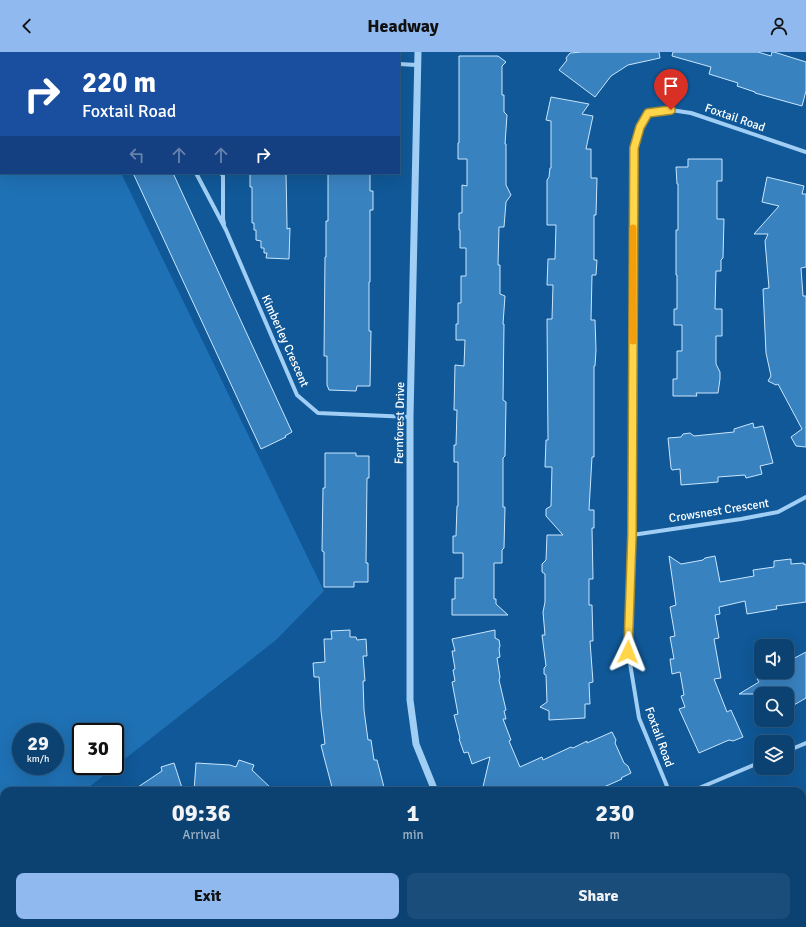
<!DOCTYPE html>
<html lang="en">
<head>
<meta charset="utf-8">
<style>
	:root { --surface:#0c4271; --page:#1a4d79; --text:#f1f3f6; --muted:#9ab0c3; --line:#2c5b84; --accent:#90b9f0 }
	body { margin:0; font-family:Signika,sans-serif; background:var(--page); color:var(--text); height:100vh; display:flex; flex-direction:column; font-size:15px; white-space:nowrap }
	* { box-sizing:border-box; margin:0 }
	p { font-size:13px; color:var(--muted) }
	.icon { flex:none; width:22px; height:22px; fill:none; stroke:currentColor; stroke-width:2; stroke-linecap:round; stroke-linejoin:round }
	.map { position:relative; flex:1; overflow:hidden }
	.details { position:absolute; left:0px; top:735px; width:806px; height:140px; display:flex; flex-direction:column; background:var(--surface); border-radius:12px 12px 0 0; box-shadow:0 4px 16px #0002,0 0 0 1px var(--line) }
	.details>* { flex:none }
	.hud { position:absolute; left:0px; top:0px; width:400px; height:122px; box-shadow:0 4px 16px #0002,0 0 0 1px var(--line); background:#1a4fa0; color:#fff; overflow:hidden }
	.fabs { position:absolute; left:754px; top:587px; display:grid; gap:8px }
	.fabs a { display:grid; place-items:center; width:40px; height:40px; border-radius:8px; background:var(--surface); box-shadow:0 4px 16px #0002,0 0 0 1px var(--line); font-size:20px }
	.speed { position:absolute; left:12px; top:671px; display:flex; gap:8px; font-size:20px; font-weight:700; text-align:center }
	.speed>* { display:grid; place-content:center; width:52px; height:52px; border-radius:50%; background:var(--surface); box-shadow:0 4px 16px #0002,0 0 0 1px var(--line); line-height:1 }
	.speed small { font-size:10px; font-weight:400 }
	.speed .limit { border:2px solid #111; border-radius:6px; background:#fff; color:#111 }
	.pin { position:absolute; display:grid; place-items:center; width:34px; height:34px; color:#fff; margin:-41px -17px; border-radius:50% 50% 50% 0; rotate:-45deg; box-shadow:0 0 4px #0007 }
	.pin .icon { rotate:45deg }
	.me { position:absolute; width:44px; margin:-22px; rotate:2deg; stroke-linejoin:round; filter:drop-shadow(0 0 3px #0008) }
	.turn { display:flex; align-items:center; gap:14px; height:84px; padding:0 16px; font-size:18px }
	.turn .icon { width:52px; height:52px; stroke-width:2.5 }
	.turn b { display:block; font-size:28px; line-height:34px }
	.lanes { display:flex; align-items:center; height:38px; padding:0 16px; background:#0003; justify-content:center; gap:20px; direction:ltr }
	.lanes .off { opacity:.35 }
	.eta { display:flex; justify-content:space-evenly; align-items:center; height:68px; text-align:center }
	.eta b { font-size:24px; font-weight:800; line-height:28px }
	.action { display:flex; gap:8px; margin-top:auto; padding:8px 16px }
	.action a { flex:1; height:46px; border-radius:8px; background:var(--accent); color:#111; font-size:16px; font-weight:800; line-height:46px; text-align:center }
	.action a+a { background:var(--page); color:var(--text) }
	header { display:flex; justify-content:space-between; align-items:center; height:52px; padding:0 16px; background:var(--accent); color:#111; font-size:18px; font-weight:800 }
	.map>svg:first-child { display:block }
	.green { fill:#1f71b5; fill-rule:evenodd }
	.building { fill:#3982c0; stroke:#c9e6fe }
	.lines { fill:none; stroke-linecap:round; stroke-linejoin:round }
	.minor { stroke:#a0cef4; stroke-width:4 }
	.tertiary { stroke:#a0cef4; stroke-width:7 }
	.route-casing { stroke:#a68a30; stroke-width:10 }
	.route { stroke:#ffd54a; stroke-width:7 }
	.slow { stroke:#f59e0b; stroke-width:7 }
	.labels { text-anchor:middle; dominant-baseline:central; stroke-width:4; stroke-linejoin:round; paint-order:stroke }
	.street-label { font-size:12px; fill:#fff; stroke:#105897 }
</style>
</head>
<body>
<header><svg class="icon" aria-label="back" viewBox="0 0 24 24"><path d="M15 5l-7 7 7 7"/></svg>Headway<svg class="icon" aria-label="person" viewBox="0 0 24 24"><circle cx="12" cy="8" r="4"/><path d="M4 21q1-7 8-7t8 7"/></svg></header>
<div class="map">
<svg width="806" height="875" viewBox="0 0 806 875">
	<rect width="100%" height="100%" fill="#105897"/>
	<!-- green -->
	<path class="green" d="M0 0 62 1H1V121H121L324 539 276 588 84 739H4V802L0 805ZM21 680H55V714H21ZM81 680H115V714H81Z"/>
	<!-- building -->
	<g class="building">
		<path d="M582 0H659L660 6 628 13 611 24 595 45 559 18 567 8 566 6 570 1Z"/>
		<path d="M673 0H758L771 4 772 0H774L806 10V39L802 54 755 41V40L737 34 738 31 709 22 711 15 672 4Z"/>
		<path d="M459 4H498L506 10 502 14V43H504V60L507 63 505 92H506V133L511 143 506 150 504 175H499L498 213H500V242L505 244 503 272H504L503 348 506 350 505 404 503 406V455H505L504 496 502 498V511H494V547H496V552L508 563H452V547H455V526H463V501H453V484H456L457 454H458V410H454V393H456L457 358H454L455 313 464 314 465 288H456V272H458V251H461V224H466V196H460V178H459V161H462V133L467 134V107H458V91H459Z"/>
		<path d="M551 45 589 52 582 62 593 64 586 97H591V126H597L596 163H594V208H597L596 223H592L591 268H595L596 298 595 314H594V405H592L589 458H594V476H592L593 527H589V553H592L593 589H590L593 630 589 631 590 652H585V666L549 668V659L540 655 547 650 546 623 544 622V616L546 614 542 583H545L543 560 545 550V522L542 520V512L546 508 547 483H563L546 464V457L551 454 552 415H545L546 388H548L547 267H552L553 233H547L548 207H555L556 173H547V128L549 125 550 116H551V69L546 68Z"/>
		<path d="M688 107H722V129H717V167H724L723 206 721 208V219H716L715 257H722V284H716V312L720 320V327L718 341H696L697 344H673V327H677V299H682V273H674V257H677V223H676V178H678V132H677L676 115H688Z"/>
		<path d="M133 121H173L292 380 285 384 286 385 261 397Z"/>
		<path d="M250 121H286L287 172V177L290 176 289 207 266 206 267 201H264V196H261V189L256 188V178H254V171H252V135H250Z"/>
		<path d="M328 121H370V139H373V158H370V230H369V279H371L370 334H357L356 339 329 338 327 333V304H324L325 205H326V169H328Z"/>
		<path d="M767 125 804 134 802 142H806V215L801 216 803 244H806V395L796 394 791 385 802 377 778 332 776 333 768 329 771 324 766 301 763 237 769 236 765 189 768 182H754L779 154 762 150Z"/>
		<path d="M753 371 754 376 763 374 773 411 760 414 762 422 746 426 745 423 718 425V430L681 433 680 417 672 418 671 416 668 386 681 385 683 382 690 381 694 384 734 380V377Z"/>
		<path d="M325 401H356V404H369V426H367L366 511H368V530H354V535H324V500L322 499 323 436H325Z"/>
		<path d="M669 504 681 512 703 508 705 506 715 504 720 530 754 524 753 518 774 515V509L791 507V512L804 511V513L806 512V550L776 554 777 557 747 562 745 549 719 555 720 562 715 563 719 586 714 587 721 626 714 627 727 660 731 658 743 685 733 689 729 688 699 701 679 657 685 655 681 644 684 643 680 620 672 622 670 607H674L670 585 675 584 670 555 676 553Z"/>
		<path d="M350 578V585H356L357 588 366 587 367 604H363L365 629H363L364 658 368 688H371L374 708H377L385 739H333L324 705 321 693 325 692 321 659 319 625H314L313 611 325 610 324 587H332L331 579Z"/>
		<path d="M495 578V586L499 588 500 594 499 597 500 605 497 606 500 625 499 628 506 658 504 659 506 667H503L511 688 509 689 520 715 542 705 543 708 571 695 573 696 587 689V691L612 680 616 688 615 691 624 711 628 714 631 721 621 726 622 727 595 739H482L490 705 472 712 468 700 464 701 459 687 460 686 454 663 458 662 452 630 455 629 453 618 455 617 452 599H455L452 587Z"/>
		<path d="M806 600V646L787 657V642H739L759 630 757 627 769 620H787V610Z"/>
		<path d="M239 708 254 713 252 718 274 739H194L196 711 230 713 236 715Z"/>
		<path d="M174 711 183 739H132L162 719 161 715Z"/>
	</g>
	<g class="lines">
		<!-- minor -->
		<g class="minor">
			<path d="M145 0H239"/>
			<path d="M290 0 292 1"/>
			<path d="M399 12 417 13"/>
			<path d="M196 121 226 178 297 343 318 361 410 365"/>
			<path d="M221 121 223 124V167L224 172"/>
			<path d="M632 483 741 467 778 460 806 445"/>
			<path d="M787 699 806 691"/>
			<path d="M669 739 639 666 628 599 632 483 634 95 640 75 648 61 671 58 691 61 806 100"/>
			<path d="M692 739 761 710"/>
			<path d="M248 871 250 875"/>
			<path d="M730 871 731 875"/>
			<path d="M82 875 88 871"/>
			<path d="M378 875 386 871"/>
		</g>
		<!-- tertiary -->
		<g class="tertiary">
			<path d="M418 0 410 365V648L416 692 435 739"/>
			<path d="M489 871 491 875"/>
		</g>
	</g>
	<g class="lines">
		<defs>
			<path id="route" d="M628 600 632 483 634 96 640 75 648 61 671 58"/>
		</defs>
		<!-- route casing -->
		<use href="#route" class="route-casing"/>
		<!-- route -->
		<use href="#route" class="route"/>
		<!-- slow -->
		<path class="slow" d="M633 289V176"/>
	</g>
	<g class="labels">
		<!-- street labels -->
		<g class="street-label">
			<text transform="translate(735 66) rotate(19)">Foxtail Road</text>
			<text transform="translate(285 289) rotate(66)">Kimberley Crescent</text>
			<text transform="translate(400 371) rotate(-89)">Fernforest Drive</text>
			<text transform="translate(719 459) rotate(-9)">Crowsnest Crescent</text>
			<text transform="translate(659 685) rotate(70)">Foxtail Road</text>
		</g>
	</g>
</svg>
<div class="fabs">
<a><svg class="icon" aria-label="sound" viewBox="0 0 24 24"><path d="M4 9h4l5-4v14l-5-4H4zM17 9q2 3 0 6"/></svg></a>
<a><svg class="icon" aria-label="search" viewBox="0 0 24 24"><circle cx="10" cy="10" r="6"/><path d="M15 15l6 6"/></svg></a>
<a><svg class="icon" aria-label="layers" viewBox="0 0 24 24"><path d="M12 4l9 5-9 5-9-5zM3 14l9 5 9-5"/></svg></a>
</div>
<div class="speed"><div>29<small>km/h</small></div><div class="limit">30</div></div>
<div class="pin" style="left:671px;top:58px;background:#d93025"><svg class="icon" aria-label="arrive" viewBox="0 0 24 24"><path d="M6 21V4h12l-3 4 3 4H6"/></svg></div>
<svg class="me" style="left:628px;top:600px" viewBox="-20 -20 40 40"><path d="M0-17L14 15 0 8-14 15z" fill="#ffd54a" stroke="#fff" stroke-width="4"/></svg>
<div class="hud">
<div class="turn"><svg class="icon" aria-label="right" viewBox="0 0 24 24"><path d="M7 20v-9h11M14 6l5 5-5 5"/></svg><div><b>220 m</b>Foxtail Road</div></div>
<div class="lanes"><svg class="icon off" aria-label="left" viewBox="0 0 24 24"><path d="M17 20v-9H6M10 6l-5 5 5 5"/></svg><svg class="icon off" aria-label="ahead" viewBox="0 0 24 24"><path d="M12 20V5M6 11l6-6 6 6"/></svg><svg class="icon off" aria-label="ahead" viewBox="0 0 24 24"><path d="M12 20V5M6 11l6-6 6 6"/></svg><svg class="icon" aria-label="right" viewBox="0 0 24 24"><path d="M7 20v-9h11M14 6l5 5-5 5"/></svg></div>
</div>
<section class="details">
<div class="eta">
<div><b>09:36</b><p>Arrival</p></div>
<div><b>1</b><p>min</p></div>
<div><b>230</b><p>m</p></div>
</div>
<div class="action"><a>Exit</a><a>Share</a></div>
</section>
</div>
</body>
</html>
